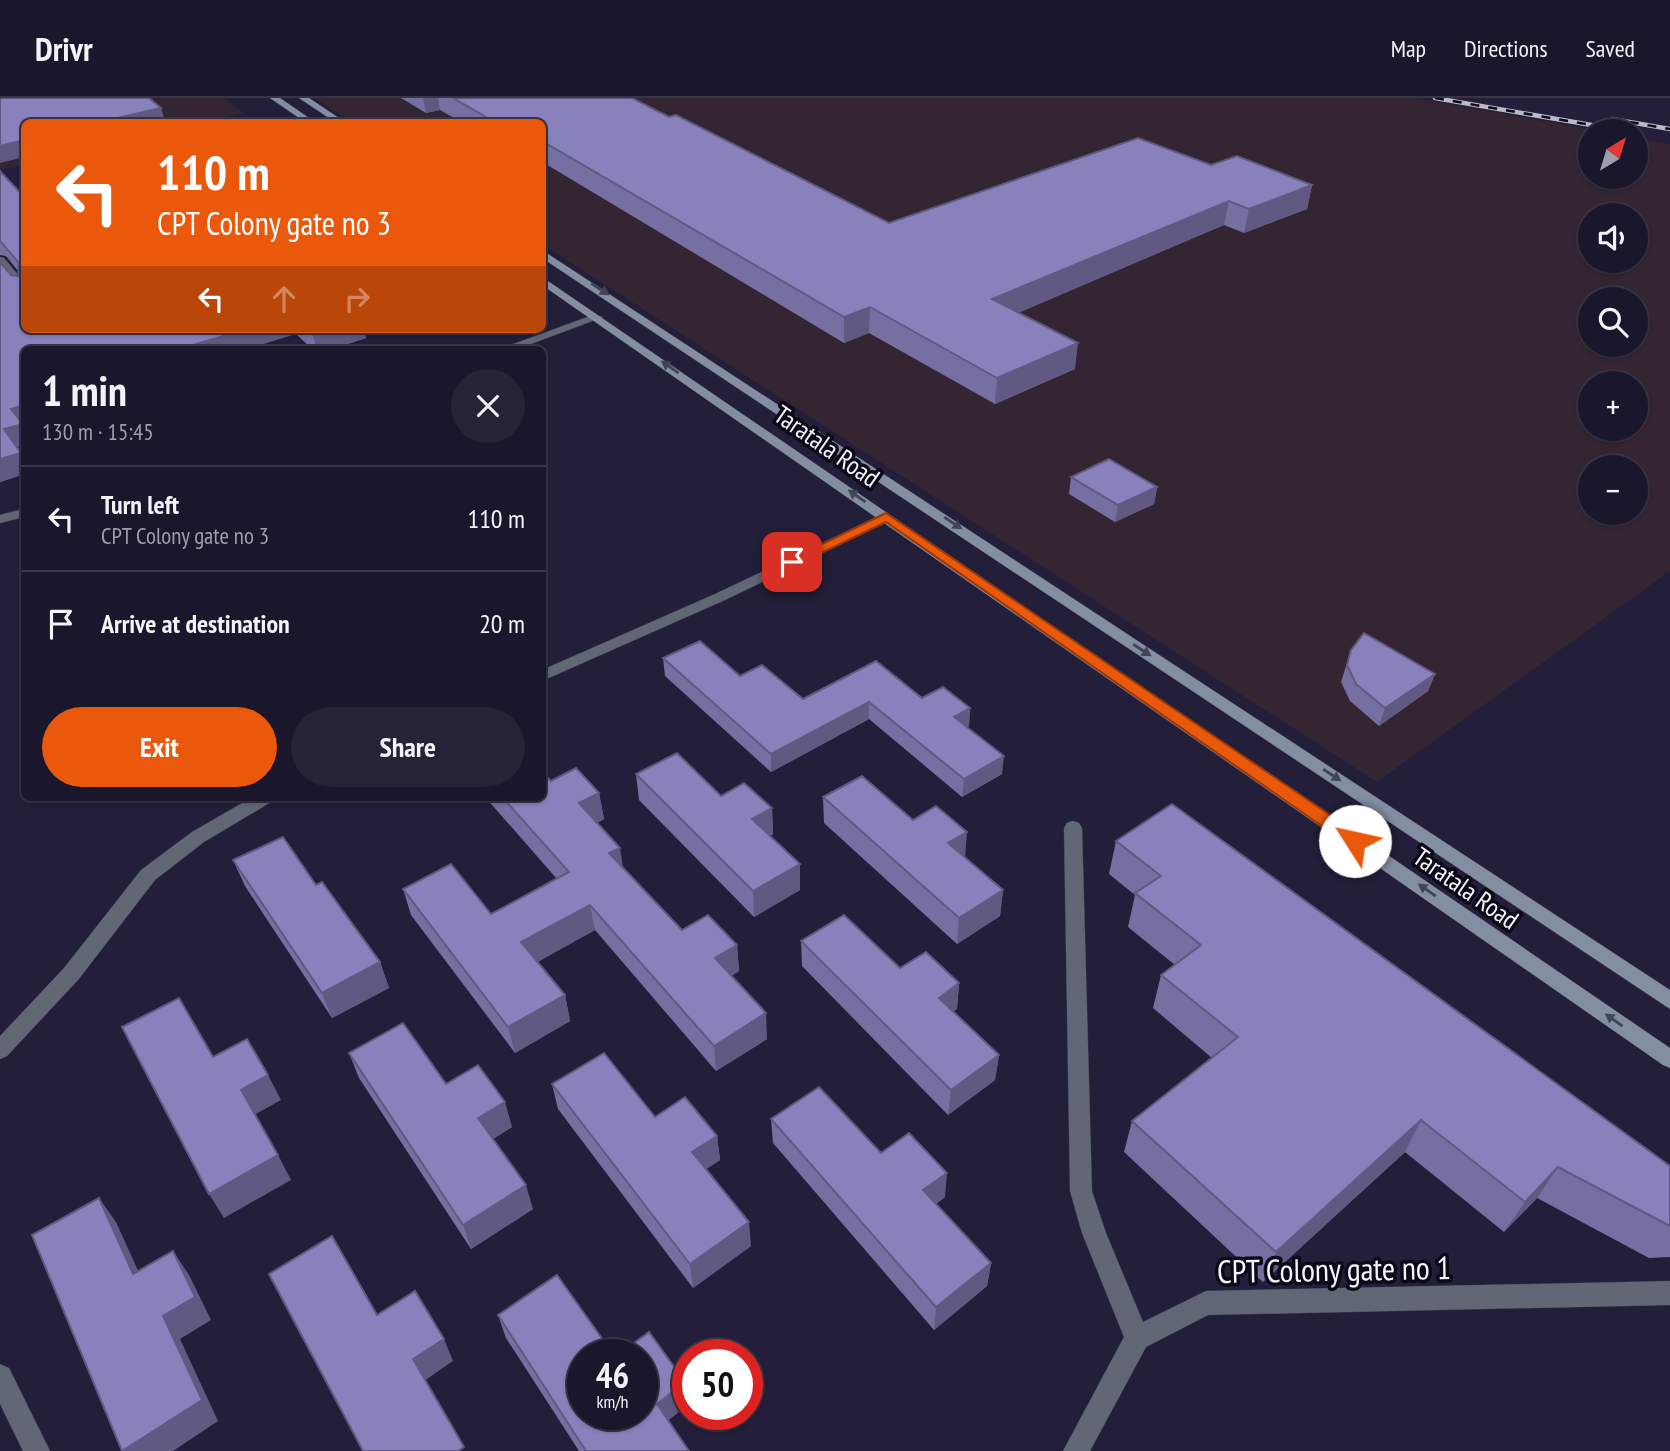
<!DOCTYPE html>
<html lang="en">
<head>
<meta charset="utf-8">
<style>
	:root { --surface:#1a162b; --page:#272337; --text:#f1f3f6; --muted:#9f9fa9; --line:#383547; --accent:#ea580c }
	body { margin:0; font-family:"PT Sans Narrow",sans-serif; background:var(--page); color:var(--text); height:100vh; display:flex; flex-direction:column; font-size:26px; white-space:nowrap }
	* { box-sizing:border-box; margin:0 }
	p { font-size:23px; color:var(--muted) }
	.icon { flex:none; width:38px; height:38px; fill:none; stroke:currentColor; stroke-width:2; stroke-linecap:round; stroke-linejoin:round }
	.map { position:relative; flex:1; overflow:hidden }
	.panel { position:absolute; left:21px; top:248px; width:525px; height:455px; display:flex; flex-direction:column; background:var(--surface); border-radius:10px; box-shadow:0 2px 5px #0004,0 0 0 2px var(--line) }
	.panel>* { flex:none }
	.guide { position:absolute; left:21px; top:21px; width:525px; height:214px; border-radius:10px; box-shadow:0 2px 5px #0004,0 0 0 2px var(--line); background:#ea580c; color:#fff; overflow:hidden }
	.needle { width:46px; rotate:38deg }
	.buttons { position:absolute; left:1578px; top:21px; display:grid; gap:14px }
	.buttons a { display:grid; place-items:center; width:70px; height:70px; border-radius:50%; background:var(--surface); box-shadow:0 2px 5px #0004,0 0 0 2px var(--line); font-size:35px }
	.speed { position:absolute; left:567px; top:1241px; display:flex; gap:14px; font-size:35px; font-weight:700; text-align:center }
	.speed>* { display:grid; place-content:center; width:91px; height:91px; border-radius:50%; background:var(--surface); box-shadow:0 2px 5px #0004,0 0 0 2px var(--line); line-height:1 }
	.speed small { font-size:18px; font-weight:400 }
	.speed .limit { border:10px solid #d22; background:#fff; color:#111 }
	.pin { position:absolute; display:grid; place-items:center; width:60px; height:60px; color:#fff; margin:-30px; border-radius:14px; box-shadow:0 4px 10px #0006 }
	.me { position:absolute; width:77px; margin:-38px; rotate:305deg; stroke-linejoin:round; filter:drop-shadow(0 0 5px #0008) }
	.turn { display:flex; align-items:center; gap:24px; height:147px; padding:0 21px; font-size:32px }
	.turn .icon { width:91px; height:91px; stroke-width:2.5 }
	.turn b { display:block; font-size:49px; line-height:60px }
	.lanes { display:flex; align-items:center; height:66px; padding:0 21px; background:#0003; justify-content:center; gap:35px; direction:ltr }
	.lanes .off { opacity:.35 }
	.round { display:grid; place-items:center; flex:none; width:74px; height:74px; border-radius:37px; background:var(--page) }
	.head { display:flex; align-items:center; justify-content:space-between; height:119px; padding:0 21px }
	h1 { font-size:42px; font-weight:700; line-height:52px }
	.action { display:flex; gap:14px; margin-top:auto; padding:14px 21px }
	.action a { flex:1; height:80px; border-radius:42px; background:var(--accent); color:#fff; font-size:28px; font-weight:700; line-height:80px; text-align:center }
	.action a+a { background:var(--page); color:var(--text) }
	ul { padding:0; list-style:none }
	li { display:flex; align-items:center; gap:21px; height:105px; padding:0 21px; border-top:2px solid var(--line) }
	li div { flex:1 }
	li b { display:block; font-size:26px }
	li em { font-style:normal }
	header { display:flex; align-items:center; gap:42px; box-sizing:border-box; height:98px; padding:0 35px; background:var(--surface); border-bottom:2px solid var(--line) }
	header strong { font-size:33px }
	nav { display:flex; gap:38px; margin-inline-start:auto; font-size:24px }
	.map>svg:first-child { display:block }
	.industrial { fill:#332532; fill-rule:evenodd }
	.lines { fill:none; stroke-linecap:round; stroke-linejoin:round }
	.minor-casing { stroke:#3c3851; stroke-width:1 }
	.secondary-casing { stroke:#3c3851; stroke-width:1 }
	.minor { fill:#616774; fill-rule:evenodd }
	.secondary { fill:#848ea3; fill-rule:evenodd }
	.rail-casing { stroke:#bcbac9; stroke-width:4.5 }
	.rail { stroke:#0c0a16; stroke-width:2.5; stroke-dasharray:9; stroke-linecap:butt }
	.wall { fill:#766fa1 }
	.shaded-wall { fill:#605a83 }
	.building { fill:#8981bb; stroke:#605a83; stroke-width:2 }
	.oneway { fill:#424555 }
	.route { fill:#ea580c; stroke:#983908; stroke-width:2 }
	.labels { text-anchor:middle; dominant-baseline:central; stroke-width:7; stroke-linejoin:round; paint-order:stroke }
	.street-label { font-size:26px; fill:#f4f3fe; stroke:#0c0a16 }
	.near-street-label { font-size:32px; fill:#f4f3fe; stroke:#0c0a16 }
</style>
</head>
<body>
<header>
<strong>Drivr</strong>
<nav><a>Map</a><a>Directions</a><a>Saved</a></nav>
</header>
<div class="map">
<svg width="1670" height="1353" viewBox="0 0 1670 1353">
	<rect width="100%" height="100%" fill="#231e39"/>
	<!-- industrial -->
	<g class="industrial">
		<path d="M0 0H224L244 15 205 24H24V66L0 72Z"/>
		<path d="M314 0H1417L1599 33H1591V79H1636V40L1670 46V473L1377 684 543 147 542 24H352ZM1591 117H1636V163H1591ZM1591 201H1636V247H1591ZM1591 285H1636V331H1591ZM1591 369H1636V415H1591Z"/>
	</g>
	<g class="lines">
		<defs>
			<g id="minor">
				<path d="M0 159 4 160 24 184V194L20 193 0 169Z"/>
				<path d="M593 217 603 219 515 252H497Z"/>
				<path d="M53 231H65L82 252H70Z"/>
				<path d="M24 411V419L0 425V417Z"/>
				<path d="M886 415 893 419 891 422 725 502 542 583V572L715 496Z"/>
				<path d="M251 700H274L271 704 204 744 155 782 78 882 7 958 0 961V938L64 870 141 772 192 734Z"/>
				<path d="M1073 723 1079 725 1082 730 1092 1093 1106 1135 1143 1224 1206 1193 1670 1183V1207L1208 1217 1146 1249 1090 1353H1063L1124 1239 1082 1135 1070 1093 1064 730 1067 725Z"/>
				<path d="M0 1266 9 1270 50 1353H23L0 1306Z"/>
			</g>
			<g id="secondary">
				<path d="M270 0H280L315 24H305Z"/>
				<path d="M299 0H309L345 24H335Z"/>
				<path d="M542 152 1670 892V911L542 160Z"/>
				<path d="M542 179 1670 950V970L1663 967 542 187Z"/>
			</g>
		</defs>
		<!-- minor casing -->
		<use href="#minor" class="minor-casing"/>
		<!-- secondary casing -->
		<use href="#secondary" class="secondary-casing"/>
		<!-- minor -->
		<use href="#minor" class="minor"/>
		<!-- secondary -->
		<use href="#secondary" class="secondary"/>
		<defs>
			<g id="rail">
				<path d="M1435 0 1626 33"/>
				<path d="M1612 21 1670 31"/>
			</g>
		</defs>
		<!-- rail casing -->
		<use href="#rail" class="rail-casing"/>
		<!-- rail -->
		<use href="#rail" class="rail"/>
	</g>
	<!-- wall -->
	<g class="wall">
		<path d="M401 0H632L889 125 1211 67 1312 87 1307 111 1244 135 1224 127 1018 214 1075 271 995 306 869 235 844 245 544 65H542V24H461L440 12 426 15Z"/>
		<path d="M0 73 24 99V231L61 235 72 236 68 231H363L366 240 329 252H313L296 236 24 252V328L17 349 24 362V376L0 384 11 177 18 178V173L6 158 0 157Z"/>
		<path d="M1071 379 1157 389 1154 406 1115 424 1069 396Z"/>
		<path d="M1351 552 1435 576 1428 593 1379 628 1350 603 1341 584Z"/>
		<path d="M663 560 740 578 803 601 922 600 970 610 969 628 967 629 1002 676 962 699 869 621 771 674 665 578Z"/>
		<path d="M636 676 772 710 773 736 770 738 800 766V792L754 819 639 702Z"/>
		<path d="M551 683 599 695 604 721 597 725 623 770 682 832 737 847 739 873 731 878 767 941 716 973 595 832 537 864 565 897 570 923 515 955 411 817 403 791 491 816 557 781 486 700H542Z"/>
		<path d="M823 699 913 722 965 760 1003 792 1000 818 957 846 824 725Z"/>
		<path d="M1116 743 1670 1068V1159L1649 1160 1537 1100 1504 1134 1405 1054 1263 1184 1124 1054 1132 1023 1212 960 1153 910 1161 877 1175 867 1128 829 1135 797 1109 776Z"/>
		<path d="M233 762 316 787 380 864 389 890 332 920 245 788Z"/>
		<path d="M801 843 900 870 959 885 957 911 953 913 999 957 995 982 948 1017 802 868Z"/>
		<path d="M349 955 446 986 512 1029 493 1041 533 1111 471 1151 359 980Z"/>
		<path d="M552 986 717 1038 720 1062 706 1071 751 1148 693 1190 558 1011Z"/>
		<path d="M771 1021 881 1055 945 1099 936 1106 991 1165 987 1188 934 1232 773 1045Z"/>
		<path d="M498 1217 583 1256 688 1297V1307L668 1322 689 1353H579L506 1240Z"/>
	</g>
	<!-- shaded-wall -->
	<g class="shaded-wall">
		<path d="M423 0H438L440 12 426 15Z"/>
		<path d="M161 10 165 24H100Z"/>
		<path d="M24 42V59L0 65V48Z"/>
		<path d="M1312 87 1307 111 1244 135 1249 111Z"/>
		<path d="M1229 103 1224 127 990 227 992 201Z"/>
		<path d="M870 209 869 235 844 245V219Z"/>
		<path d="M247 231H294L296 236 244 252H187L186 249Z"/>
		<path d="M333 231H363L366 240 329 252H317L313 237Z"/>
		<path d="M1078 245 1075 271 995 306 997 280Z"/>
		<path d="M24 307V347L13 351 4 331 11 311Z"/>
		<path d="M21 355 24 362V376L0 384V361Z"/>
		<path d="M1157 389 1154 406 1115 424 1118 407Z"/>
		<path d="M1435 576 1428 593 1379 628 1385 610Z"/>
		<path d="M869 604V621L771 674V656Z"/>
		<path d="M970 610 969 628 953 637 954 619Z"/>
		<path d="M1004 658 1002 676 962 699 964 681Z"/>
		<path d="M599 695 604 721 583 731 579 705Z"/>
		<path d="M772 710 773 736 754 747 752 721Z"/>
		<path d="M967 734 965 760 948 745Z"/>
		<path d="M620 750 624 776 609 755Z"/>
		<path d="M800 766V792L754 819 753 793Z"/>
		<path d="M1003 792 1000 818 957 846 959 820Z"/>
		<path d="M590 807 595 832 527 870 521 844Z"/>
		<path d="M737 847 739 873 717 886 715 860Z"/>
		<path d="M380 864 389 890 332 920 322 895Z"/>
		<path d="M959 885 957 911 937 925 939 900Z"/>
		<path d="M565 897 570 923 515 955 508 929Z"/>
		<path d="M766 915 767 941 716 973 714 948Z"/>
		<path d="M999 957 995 982 948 1017 951 992Z"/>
		<path d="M268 977 281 1002 254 1017 241 992Z"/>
		<path d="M505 1004 512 1029 486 1045 478 1020Z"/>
		<path d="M1421 1022 1405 1054 1263 1184 1276 1154Z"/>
		<path d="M717 1038 720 1062 696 1078 692 1054Z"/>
		<path d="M278 1057 291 1082 224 1120 209 1096Z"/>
		<path d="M1558 1069 1537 1100 1504 1134 1525 1104Z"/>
		<path d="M947 1075 945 1099 921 1116 923 1092Z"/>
		<path d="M526 1087 533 1111 471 1151 463 1127Z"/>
		<path d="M99 1100 116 1124 150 1199 133 1176Z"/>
		<path d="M749 1124 751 1148 693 1190 690 1166Z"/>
		<path d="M173 1153 189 1177 211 1222 180 1241 218 1323 173 1353H122L163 1218Z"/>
		<path d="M991 1165 987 1188 934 1232 936 1209Z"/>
		<path d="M444 1241 453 1263 424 1283 413 1261Z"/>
		<path d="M685 1284 688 1297V1307L661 1328 657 1306Z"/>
	</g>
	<!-- building -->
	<g class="building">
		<path d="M0 0H149L161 10 100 24H24V42L0 48Z"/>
		<path d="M453 0H632L669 19 676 17 889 125 1138 40 1211 67 1237 58 1312 87 1249 111 1229 103 992 201 1078 245 997 280 870 209 844 219 542 43V24H495Z"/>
		<path d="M0 73 24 99V231H57L61 235 77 236 76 231H247L186 249 189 252H24V307L11 311 23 326 4 331 21 355 0 361V164L11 177 18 178 19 165 0 143Z"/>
		<path d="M305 231H333L313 237Z"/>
		<path d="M1109 361 1157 389 1118 407 1071 379Z"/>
		<path d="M1364 535 1435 576 1385 610 1356 586 1347 567 1351 552Z"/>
		<path d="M700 543 740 578 762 567 803 601 876 563 922 600 943 589 970 610 954 619 1004 658 964 681 869 604 771 656 663 560Z"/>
		<path d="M677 655 721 698 744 685 772 710 752 721 800 766 753 793 636 676Z"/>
		<path d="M576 670 599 695 579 705 620 750 609 755 682 832 708 817 737 847 715 860 766 915 714 948 590 807 521 844 565 897 508 929 403 791 451 766 491 816 569 774 503 700H542V674L551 683Z"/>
		<path d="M862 678 913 722 936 708 967 734 948 745 1003 792 959 820 823 699Z"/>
		<path d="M1172 706 1670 1068V1128L1558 1069 1525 1104 1421 1022 1276 1154 1132 1023 1238 939 1161 877 1201 847 1135 795 1161 778 1116 743Z"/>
		<path d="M283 739 316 787 322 784 380 864 322 895 233 762Z"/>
		<path d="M844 817 900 870 926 854 959 885 939 900 999 957 951 992 801 843Z"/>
		<path d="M179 900 213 959 247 941 268 977 241 992 278 1057 209 1096 122 929Z"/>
		<path d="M403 925 446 986 478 967 505 1004 478 1020 526 1087 463 1127 349 955Z"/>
		<path d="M604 955 655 1019 685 999 717 1038 692 1054 749 1124 690 1166 552 986Z"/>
		<path d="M819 989 881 1055 909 1035 947 1075 923 1092 991 1165 936 1209 771 1021Z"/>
		<path d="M99 1100 133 1176 173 1153 195 1199 163 1218 202 1302 122 1353 32 1137Z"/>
		<path d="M332 1138 377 1217 415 1193 444 1241 413 1261 464 1349 458 1353H363L269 1176Z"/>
		<path d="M557 1177 613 1256H583V1316H642V1256H619L649 1234 685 1284 657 1306 689 1353H586L498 1217Z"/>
	</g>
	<!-- one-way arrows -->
	<defs><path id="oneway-solid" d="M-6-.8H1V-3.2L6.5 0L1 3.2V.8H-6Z" transform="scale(1.75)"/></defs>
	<g class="oneway">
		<use href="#oneway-solid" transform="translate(600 191) rotate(33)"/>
		<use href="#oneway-solid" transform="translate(670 269) rotate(-145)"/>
		<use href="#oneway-solid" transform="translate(857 398) rotate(-145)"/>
		<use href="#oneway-solid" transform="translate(953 425) rotate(34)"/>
		<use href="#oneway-solid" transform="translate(1142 552) rotate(33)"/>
		<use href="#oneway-solid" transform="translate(1332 677) rotate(34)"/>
		<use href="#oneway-solid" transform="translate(1427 792) rotate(-145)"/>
		<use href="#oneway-solid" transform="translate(1614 922) rotate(-145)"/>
	</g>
	<!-- route -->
	<path class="route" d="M886 415 1361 738 1363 743 1361 747H1349L886 424 796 467 792 468 785 464Z"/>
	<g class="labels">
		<!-- street labels -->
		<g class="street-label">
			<text transform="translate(827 348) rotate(35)">Taratala Road</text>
			<text transform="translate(1466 790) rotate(35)">Taratala Road</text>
		</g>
		<!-- near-street labels -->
		<g class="near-street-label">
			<text transform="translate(1334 1171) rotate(-1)">CPT Colony gate no 1</text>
		</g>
	</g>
</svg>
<div class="buttons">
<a><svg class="needle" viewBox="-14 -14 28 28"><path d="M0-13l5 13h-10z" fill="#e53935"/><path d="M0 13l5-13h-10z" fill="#9f9fa9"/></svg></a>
<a><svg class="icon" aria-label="sound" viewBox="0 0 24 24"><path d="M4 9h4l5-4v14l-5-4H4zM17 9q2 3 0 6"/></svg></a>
<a><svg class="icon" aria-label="search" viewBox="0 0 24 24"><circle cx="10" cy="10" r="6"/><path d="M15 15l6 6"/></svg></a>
<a>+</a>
<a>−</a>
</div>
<div class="speed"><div>46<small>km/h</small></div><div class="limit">50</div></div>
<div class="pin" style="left:792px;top:464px;background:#d93025"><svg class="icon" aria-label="arrive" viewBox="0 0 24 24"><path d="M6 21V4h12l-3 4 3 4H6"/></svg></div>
<svg class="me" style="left:1355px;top:743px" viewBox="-20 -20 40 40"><circle r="19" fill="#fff"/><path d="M0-13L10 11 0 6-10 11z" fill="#ea580c"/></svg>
<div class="guide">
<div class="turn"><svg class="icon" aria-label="left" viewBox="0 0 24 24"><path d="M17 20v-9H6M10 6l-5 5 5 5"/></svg><div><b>110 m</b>CPT Colony gate no 3</div></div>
<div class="lanes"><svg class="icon" aria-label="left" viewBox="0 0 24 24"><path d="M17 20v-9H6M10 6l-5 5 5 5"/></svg><svg class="icon off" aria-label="ahead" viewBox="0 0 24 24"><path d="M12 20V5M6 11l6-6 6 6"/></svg><svg class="icon off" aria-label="right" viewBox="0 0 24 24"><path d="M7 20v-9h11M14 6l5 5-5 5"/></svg></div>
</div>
<section class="panel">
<div class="head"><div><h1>1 min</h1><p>130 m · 15:45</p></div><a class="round"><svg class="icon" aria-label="close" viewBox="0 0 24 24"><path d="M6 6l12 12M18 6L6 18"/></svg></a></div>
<ul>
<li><svg class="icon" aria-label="left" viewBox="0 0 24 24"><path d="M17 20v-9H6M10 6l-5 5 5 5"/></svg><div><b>Turn left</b><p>CPT Colony gate no 3</p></div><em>110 m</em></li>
<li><svg class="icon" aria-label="arrive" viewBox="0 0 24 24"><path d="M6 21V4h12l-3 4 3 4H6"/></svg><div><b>Arrive at destination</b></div><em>20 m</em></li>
</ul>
<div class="action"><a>Exit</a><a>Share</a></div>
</section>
</div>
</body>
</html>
